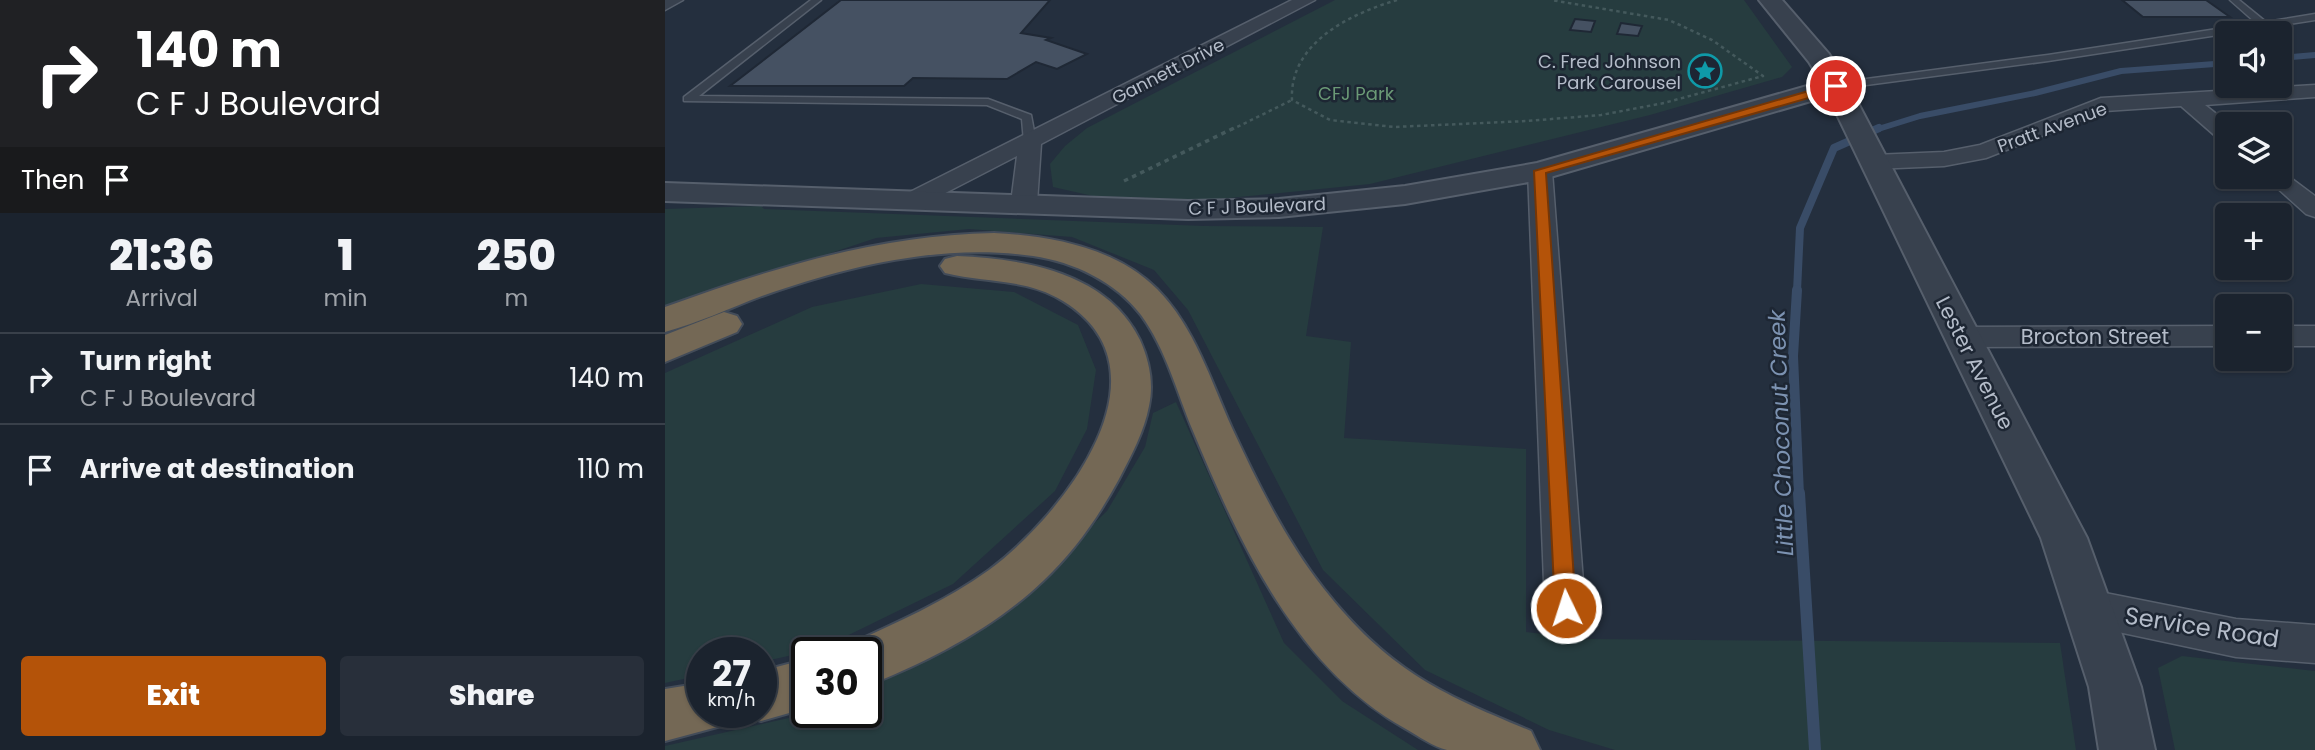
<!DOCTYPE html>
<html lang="en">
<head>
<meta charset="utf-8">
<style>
	:root { --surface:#1b232e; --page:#282f3a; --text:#f1f3f6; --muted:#a0a4aa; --line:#39404a; --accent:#b45309 }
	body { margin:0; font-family:Poppins,sans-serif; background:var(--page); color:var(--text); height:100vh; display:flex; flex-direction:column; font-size:26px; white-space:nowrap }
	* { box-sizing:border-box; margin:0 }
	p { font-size:23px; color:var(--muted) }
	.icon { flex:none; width:38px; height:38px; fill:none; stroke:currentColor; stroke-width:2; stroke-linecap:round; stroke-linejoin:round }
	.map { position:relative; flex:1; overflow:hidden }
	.side { display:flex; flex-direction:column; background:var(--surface); width:665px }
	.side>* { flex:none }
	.guide { background:#202124; color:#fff; overflow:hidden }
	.fabs { position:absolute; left:1550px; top:21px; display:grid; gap:14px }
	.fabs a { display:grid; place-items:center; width:77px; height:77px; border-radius:7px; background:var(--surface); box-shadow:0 2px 5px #0004,0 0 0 2px var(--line); font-size:35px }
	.speed { position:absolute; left:21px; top:637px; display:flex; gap:14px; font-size:35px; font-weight:700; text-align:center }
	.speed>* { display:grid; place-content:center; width:91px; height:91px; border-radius:50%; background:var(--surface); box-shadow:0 2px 5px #0004,0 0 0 2px var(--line); line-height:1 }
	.speed small { font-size:18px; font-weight:400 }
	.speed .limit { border:4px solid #111; border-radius:10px; background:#fff; color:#111 }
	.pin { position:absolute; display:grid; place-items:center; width:60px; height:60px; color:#fff; margin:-30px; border:4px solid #fff; border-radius:50%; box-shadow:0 2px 7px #0007 }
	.me { position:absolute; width:77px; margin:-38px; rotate:356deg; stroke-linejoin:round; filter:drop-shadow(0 0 5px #0008) }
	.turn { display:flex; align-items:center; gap:24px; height:147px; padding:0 21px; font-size:32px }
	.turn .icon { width:91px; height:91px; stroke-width:2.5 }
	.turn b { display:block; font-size:49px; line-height:60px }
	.then { display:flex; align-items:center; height:66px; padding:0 21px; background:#0003; gap:14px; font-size:26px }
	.eta { display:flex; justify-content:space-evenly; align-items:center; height:119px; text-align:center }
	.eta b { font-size:42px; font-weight:800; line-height:49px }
	.primary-button { display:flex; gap:14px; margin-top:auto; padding:14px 21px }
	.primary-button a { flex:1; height:80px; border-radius:7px; background:var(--accent); color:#fff; font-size:28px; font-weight:800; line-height:80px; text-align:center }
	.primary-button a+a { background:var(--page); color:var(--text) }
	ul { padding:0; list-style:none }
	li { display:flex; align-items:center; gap:21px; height:91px; padding:0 21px; border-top:2px solid var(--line) }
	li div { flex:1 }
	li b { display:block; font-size:26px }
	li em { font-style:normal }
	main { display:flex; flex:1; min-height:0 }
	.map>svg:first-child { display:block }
	.green { fill:#263c3f }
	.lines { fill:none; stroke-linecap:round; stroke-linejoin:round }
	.stream-far3 { stroke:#394c67; stroke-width:6 }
	.stream-far2 { stroke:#394c67; stroke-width:8 }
	.stream-far1 { stroke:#394c67; stroke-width:10 }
	.stream { stroke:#394c67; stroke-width:12 }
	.building { fill:#455162; stroke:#1f2835; stroke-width:2 }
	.service-casing { stroke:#565f6c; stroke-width:3 }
	.minor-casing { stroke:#565f6c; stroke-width:3 }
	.tertiary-casing { stroke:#565f6c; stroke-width:4 }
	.motorway-casing { stroke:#434c59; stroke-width:4 }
	.path-far1 { stroke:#44595c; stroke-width:2.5; stroke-dasharray:3.5 3.5; stroke-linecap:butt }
	.path { stroke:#44595c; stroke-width:3.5; stroke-dasharray:4.5 4.5; stroke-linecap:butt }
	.service { fill:#38414e; fill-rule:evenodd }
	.minor { fill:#38414e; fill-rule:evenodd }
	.tertiary { fill:#38414e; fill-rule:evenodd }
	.motorway { fill:#746855; fill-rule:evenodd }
	.route { fill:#b45309; stroke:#753606; stroke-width:2 }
	.labels { text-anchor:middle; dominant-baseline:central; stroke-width:5; stroke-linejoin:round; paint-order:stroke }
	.far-poi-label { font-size:18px; fill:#b4bcc9; stroke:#1d2633; text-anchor:end }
	.far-street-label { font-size:18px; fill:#b4bcc9; stroke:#1d2633 }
	.far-park-label { font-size:18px; fill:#6b9a76; stroke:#1d2633 }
	.street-label { font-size:21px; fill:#b4bcc9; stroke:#1d2633 }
	.water-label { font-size:23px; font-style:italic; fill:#7c92b1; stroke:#1d2633 }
	.near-street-label { font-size:24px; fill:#b4bcc9; stroke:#1d2633 }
</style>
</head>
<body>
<main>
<section class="side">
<div class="guide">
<div class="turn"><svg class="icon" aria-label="right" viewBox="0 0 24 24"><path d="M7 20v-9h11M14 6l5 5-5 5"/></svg><div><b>140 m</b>C F J Boulevard</div></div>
<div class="then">Then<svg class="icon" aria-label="arrive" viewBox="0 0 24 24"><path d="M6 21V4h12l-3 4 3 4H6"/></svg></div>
</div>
<div class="eta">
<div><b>21:36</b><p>Arrival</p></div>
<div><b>1</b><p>min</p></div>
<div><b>250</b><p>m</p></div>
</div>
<ul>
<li><svg class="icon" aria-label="right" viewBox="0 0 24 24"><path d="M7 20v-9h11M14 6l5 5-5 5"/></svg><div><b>Turn right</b><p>C F J Boulevard</p></div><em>140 m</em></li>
<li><svg class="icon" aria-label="arrive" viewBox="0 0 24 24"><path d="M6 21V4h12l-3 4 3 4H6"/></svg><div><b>Arrive at destination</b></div><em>110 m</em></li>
</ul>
<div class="primary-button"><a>Exit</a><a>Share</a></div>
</section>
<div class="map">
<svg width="1650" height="750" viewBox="0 0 1650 750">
	<rect width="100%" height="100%" fill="#242f3e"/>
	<!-- green -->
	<g class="green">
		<path d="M670 0H1079L1127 67 1117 77 985 115 705 184 544 200 428 196 388 187 385 164 400 146 422 128Z"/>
		<path d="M96 206 99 209 539 226 658 227 641 336 686 342 679 438 861 449V632L921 639 1395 643 1411 750H950L884 730 760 670 658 570 523 310 489 270 407 237 304 229 211 238 0 308V209Z"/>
		<path d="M256 284 349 292 413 325 431 370 422 429 390 491 288 584 155 649 96 662V653H37V675L0 683V373L147 307Z"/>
		<path d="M511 402 619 643 677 701 753 750H0V746L150 712H201V686L324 625 442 511 480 447 488 413Z"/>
		<path d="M1517 656 1650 671V750H1510L1493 668Z"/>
	</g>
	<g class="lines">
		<!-- stream-far3 -->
		<g class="stream-far3">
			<path d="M1615 58 1650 55"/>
			<path d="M1210 130 1255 116 1370 93 1456 71 1563 63"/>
		</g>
		<!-- stream-far2 -->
		<path class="stream-far2" d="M1132 291 1135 228 1169 148 1214 128"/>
		<!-- stream-far1 -->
		<path class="stream-far1" d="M1132 290 1128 356 1134 495"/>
		<!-- stream -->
		<path class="stream" d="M1134 493 1150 750"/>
	</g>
	<!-- building -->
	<g class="building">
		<path d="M176 0H385L356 33 386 38 381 40 422 54 392 69 371 62 342 79 248 78 239 86H65Z"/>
		<path d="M1457 0H1541L1565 17H1478Z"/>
		<path d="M910 19 930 21 926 32 905 30Z"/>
		<path d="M956 23 977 26 973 36 952 34Z"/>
	</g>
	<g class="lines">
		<defs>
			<g id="service">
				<path d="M146 0H156L34 96 323 99 366 115 371 142 365 145 359 142 357 119 322 105 19 101V97Z"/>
				<path d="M1565 0H1574L1601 22 1650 14V20L1383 61 1171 89 1166 86 1171 83 1383 55 1591 23Z"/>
			</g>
			<g id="minor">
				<path d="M0 0H18L0 10Z"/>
				<path d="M627 0H650L376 144 372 203 368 208H350L346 203 352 156 259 204H241L237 199 241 194Z"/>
				<path d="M1650 85V97L1540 105 1564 124 1563 142 1555 140 1516 106 1440 111 1321 158 1279 166 1209 169 1201 167 1197 162 1201 157 1209 155 1279 152 1315 145 1436 98Z"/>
				<path d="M875 164 884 166 887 171 920 608 914 620 900 626 886 620 880 608 863 171 866 166Z"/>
				<path d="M1615 170 1650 196V217L1641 214 1600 177H1615Z"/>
				<path d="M1563 326V346L1297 347 1286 344 1282 337 1286 330 1297 327Z"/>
				<rect x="1615" y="326" width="35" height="20"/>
				<path d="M1425 590 1571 619 1650 625V663L1571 657 1425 626 1411 620 1405 608 1411 596Z"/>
			</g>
			<path id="tertiary" d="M1094 0H1117L1164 54 1184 86 1422 538 1476 687 1490 750H1434L1424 687 1376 538 1163 96 875 180 740 204 614 217 523 219 0 201V183L523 201 614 199 740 186 872 163 1156 82 1144 62Z"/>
			<g id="motorway">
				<path d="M329 233C385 236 450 247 492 289 529 326 546 381 567 428 593 484 621 541 659 589 723 670 774 693 866 731L875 750C849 750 805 750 782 750 769 747 753 736 741 729 631 668 574 542 528 431 512 393 501 349 476 315 451 282 409 262 368 256 276 243 183 266 97 296 65 308 33 323 0 332V307C108 268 213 235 329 233Z"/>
				<path d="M292 256C359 259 442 272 475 340 484 360 489 383 484 406 479 432 466 456 454 479 434 516 409 552 378 581 330 627 263 662 201 686V653H180L183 645C231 623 281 601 324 570 397 516 512 371 398 301 361 278 320 283 280 273L275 266 280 259Z"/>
				<path d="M59 312 72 316 77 324 72 332 0 362V335Z"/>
				<path d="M142 659V708L96 721 77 714 96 712V671Z"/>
				<path d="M37 683V712H62L56 726 0 741V689Z"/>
			</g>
		</defs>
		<!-- service casing -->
		<use href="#service" class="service-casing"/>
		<!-- minor casing -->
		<use href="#minor" class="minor-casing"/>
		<!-- tertiary casing -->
		<use href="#tertiary" class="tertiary-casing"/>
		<!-- motorway casing -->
		<use href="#motorway" class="motorway-casing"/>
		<!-- path-far1 -->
		<g class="path-far1">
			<path d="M732 0C685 14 624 43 627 100L665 120 729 127 862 121 936 115 999 103 1098 76 1047 40 1004 20 886 0"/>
			<path d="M566 130 627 100"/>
		</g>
		<!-- path -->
		<path class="path" d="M459 181 569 128"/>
		<!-- service -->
		<use href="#service" class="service"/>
		<!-- minor -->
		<use href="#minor" class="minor"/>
		<!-- tertiary -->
		<use href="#tertiary" class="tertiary"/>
		<!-- motorway -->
		<use href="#motorway" class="motorway"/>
	</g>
	<!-- route -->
	<path class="route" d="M1171 83 1176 86 1175 89 881 173 911 608 908 614 901 617 893 614 890 608 869 171Z"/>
	<!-- icons -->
	<defs>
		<symbol id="sight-ring" viewBox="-11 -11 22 22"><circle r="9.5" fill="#1d2633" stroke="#0f9aa8" stroke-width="1.5"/><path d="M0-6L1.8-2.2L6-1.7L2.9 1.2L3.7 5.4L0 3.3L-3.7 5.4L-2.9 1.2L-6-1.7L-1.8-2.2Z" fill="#0f9aa8"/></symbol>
	</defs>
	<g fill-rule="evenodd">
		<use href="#sight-ring" x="1021" y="52" width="38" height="38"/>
	</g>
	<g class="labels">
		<!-- far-poi labels -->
		<g class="far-poi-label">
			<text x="1016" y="61">C. Fred Johnson<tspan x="1016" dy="21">Park Carousel</tspan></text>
		</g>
		<!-- far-street labels -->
		<g class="far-street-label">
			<text transform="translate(503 71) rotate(-27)">Gannett Drive</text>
			<text transform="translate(1387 127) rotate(-20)">Pratt Avenue</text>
			<text transform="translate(592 206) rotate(-2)">C F J Boulevard</text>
		</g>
		<!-- far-park labels -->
		<g class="far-park-label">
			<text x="691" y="93">CFJ Park</text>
		</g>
		<!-- street labels -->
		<g class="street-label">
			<text x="1430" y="336">Brocton Street</text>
			<text transform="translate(1310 363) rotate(63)">Lester Avenue</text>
		</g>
		<!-- water labels -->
		<g class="water-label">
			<text transform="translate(1116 433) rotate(-92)">Little Choconut Creek</text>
		</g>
		<!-- near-street labels -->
		<g class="near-street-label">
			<text transform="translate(1537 627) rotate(9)">Service Road</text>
		</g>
	</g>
</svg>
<div class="fabs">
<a><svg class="icon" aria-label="sound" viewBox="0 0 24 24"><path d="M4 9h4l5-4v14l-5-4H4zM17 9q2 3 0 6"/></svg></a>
<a><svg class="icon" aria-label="layers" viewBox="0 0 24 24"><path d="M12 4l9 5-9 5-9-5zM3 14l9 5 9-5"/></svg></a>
<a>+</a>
<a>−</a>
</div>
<div class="speed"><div>27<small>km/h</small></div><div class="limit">30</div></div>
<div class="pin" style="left:1171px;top:86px;background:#d93025"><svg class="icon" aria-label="arrive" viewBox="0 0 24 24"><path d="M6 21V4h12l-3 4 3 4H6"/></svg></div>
<svg class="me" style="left:901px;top:608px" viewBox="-20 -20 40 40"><circle r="17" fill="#b45309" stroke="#fff" stroke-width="3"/><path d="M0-11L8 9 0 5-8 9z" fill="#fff"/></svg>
</div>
</main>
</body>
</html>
